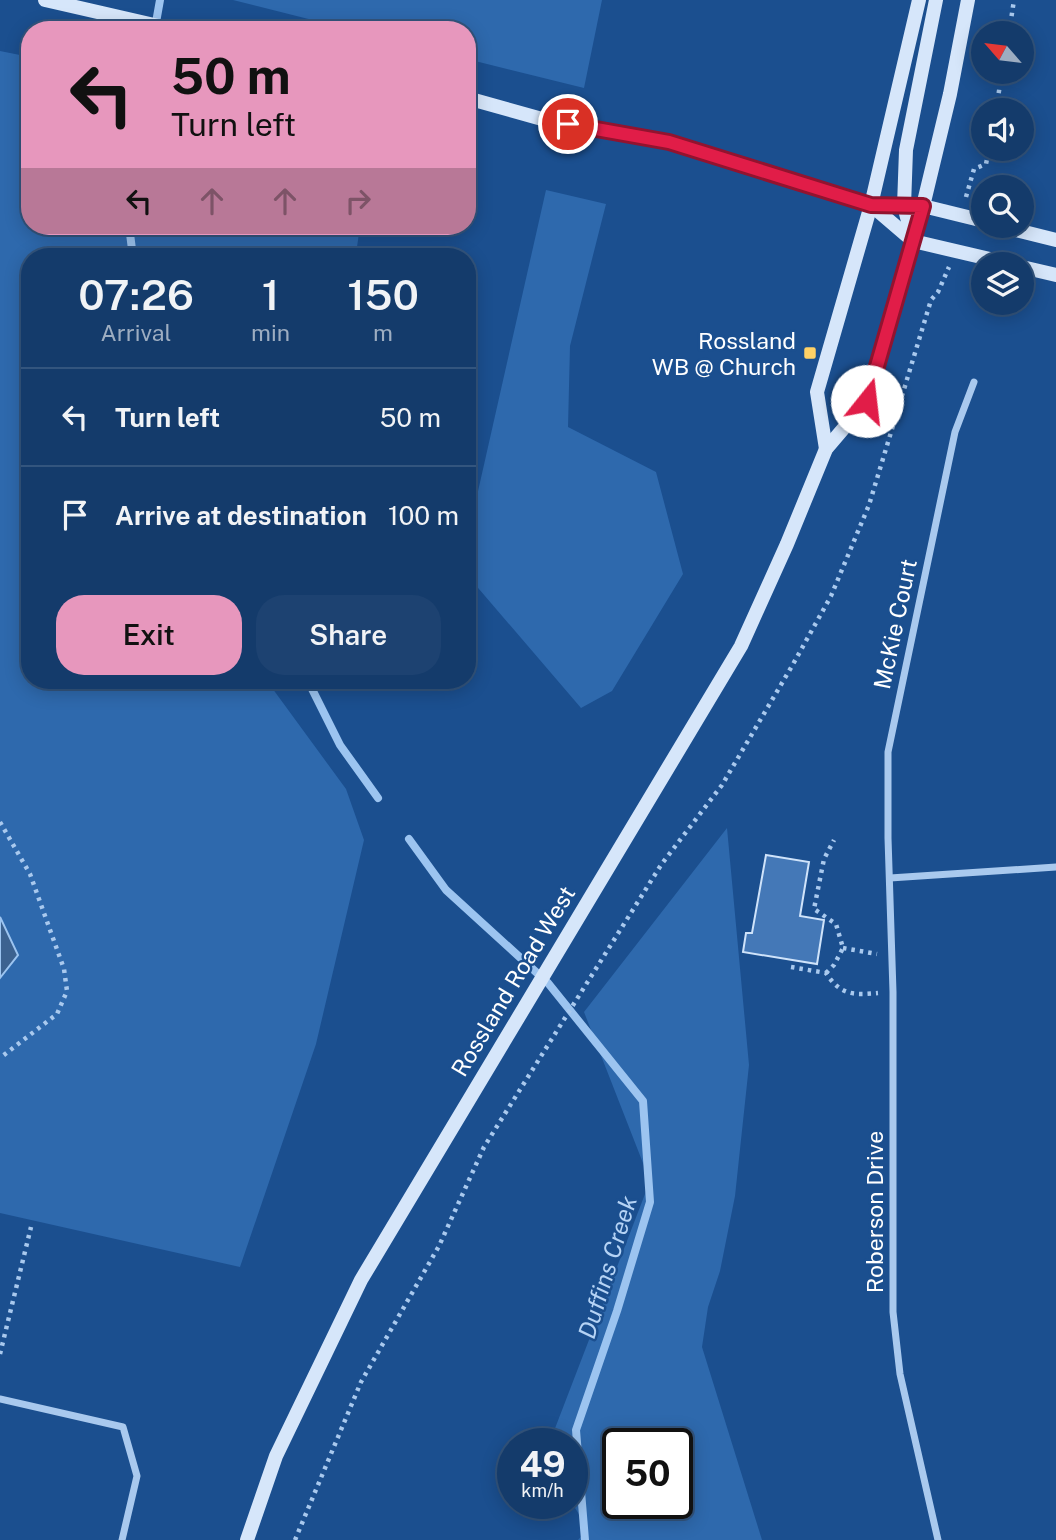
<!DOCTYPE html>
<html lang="en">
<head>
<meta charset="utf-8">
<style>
	:root { --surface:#143b6b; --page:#1d4271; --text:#f1f3f6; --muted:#9dadc1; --line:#33557e; --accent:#e797bd }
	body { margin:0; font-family:"Public Sans",sans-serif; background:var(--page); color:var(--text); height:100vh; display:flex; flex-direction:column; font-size:26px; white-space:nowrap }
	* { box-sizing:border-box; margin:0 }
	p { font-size:23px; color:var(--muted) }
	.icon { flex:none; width:38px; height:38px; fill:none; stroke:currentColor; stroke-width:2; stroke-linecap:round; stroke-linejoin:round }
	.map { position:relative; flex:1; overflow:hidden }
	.panel { position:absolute; left:21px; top:248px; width:455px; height:441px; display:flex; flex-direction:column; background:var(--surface); border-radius:28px; box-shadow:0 4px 18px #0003,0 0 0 2px var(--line) }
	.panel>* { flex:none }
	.guide { position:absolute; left:21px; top:21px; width:455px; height:214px; border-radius:28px; box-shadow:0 4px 18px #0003,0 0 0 2px var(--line); background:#e797bd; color:#111; overflow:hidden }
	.needle { width:46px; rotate:298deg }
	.fabs { position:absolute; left:971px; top:21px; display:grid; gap:14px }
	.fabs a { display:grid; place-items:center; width:63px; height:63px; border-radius:50%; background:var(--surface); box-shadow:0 4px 18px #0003,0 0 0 2px var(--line); font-size:35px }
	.speed { position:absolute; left:497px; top:1428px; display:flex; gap:14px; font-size:35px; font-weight:700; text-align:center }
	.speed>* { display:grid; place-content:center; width:91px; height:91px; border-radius:50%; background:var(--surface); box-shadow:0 4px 18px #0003,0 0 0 2px var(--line); line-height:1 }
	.speed small { font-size:18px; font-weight:400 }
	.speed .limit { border:4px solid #111; border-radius:10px; background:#fff; color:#111 }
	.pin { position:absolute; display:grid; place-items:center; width:60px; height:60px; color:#fff; margin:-30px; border:4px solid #fff; border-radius:50%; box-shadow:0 2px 7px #0007 }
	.me { position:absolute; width:77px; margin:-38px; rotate:16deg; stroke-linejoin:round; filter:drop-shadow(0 0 5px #0008) }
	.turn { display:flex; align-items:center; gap:24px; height:147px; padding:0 35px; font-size:32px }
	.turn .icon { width:91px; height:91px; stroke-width:2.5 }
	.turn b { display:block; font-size:49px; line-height:60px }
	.lanes { display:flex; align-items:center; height:66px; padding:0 35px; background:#0003; justify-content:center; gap:35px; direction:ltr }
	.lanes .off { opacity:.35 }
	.eta { display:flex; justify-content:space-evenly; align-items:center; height:119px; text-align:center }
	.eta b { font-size:42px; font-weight:600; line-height:49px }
	.button { display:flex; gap:14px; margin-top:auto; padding:14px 35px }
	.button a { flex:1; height:80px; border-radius:28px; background:var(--accent); color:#111; font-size:28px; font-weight:600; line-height:80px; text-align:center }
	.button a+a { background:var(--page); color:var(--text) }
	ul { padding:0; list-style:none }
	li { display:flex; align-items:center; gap:21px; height:98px; padding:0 35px; border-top:2px solid var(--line) }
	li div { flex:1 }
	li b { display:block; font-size:26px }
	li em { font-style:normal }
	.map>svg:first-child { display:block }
	.green { fill:#2e69ad; fill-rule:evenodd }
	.water { fill:#3c6290; stroke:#9cc4f0; stroke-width:2 }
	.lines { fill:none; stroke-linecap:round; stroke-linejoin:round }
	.stream { stroke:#9cc4f0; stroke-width:8 }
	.building { fill:#4478b7; stroke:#cfe3fa; stroke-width:2 }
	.path { stroke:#a9c9ee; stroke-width:4.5; stroke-dasharray:3.5 5; stroke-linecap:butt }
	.street { stroke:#a9c9ee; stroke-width:7 }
	.secondary { stroke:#d6e6fa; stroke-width:14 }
	.route-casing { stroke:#92132f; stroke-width:18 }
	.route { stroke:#e11d48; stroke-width:12 }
	.poi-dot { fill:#ffd166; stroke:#1b4f8f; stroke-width:2.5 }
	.labels { text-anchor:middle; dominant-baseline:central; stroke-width:5; stroke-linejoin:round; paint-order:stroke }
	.poi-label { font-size:23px; fill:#fff; stroke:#1b4f8f; text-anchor:end }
	.street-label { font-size:23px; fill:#fff; stroke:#1b4f8f }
	.water-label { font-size:24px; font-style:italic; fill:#b5d3f5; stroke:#1b4f8f }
</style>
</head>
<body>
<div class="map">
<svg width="1056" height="1540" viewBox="0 0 1056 1540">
	<rect width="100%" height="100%" fill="#1b4f8f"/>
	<!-- green -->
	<g class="green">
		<path d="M233 0H602L584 88 467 59V30H352Z"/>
		<path d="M0 51 30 57V226H360L356 254 360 257H30V681H267L346 789 364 840 316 1044 240 1267 0 1213Z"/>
		<path d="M546 190 606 204 570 346 568 427 656 472 683 574 612 691 581 708 467 575V540Z"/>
		<path d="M727 828 749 1065 735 1196 720 1271 708 1307 702 1347 762 1540H578L588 1529 572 1503V1444H549L650 1181 584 1012ZM618 1444H677V1503H618Z"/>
	</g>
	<!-- water -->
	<path class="water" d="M0 917 18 955 0 978Z"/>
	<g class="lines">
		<!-- stream -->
		<g class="stream">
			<path d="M155 28 160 0"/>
			<path d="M129 226 133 257"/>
			<path d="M308 681 340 745 378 798"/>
			<path d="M409 839 446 890 548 983 643 1101 650 1202 617 1311 576 1430 585 1540"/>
		</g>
	</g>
	<!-- building -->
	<path class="building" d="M766 855 809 862 800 916 824 920 817 964 743 952 746 933H752Z"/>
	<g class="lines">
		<!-- path -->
		<g class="path">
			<path d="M1009 33 1014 0"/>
			<path d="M996 110 1002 72"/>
			<path d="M966 197 974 169 986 164 989 149"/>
			<path d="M0 822 30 874 64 969 67 991 57 1014 0 1058"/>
			<path d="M843 948 877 954"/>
			<path d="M791 967 826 973C841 996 854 995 878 993"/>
			<path d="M826 973 834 965 843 948 836 924 814 909 824 859 834 840"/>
			<path d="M0 1354 31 1227"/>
			<path d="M295 1540 361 1382 439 1246 484 1147 661 865 722 785 792 666 831 596 869 505 931 300 938 292 949 267"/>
		</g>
		<!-- street -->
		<g class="street">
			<path d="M890 878 1056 867"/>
			<path d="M0 1399 123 1427 137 1476 122 1540"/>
			<path d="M938 1540 900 1374 893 1312V992L888 838V752L955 432 974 382"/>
		</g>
		<!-- secondary -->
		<g class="secondary">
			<path d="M45 0 176 30"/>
			<path d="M467 98 542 119 669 142 871 205 923 206 984 221"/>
			<path d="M871 205 913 241 1011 264"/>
			<path d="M1000 226 1056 240"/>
			<path d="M913 240 904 206 906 150 936 0"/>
			<path d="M1022 267 1056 275"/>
			<path d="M826 449 817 392 871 205 919 0"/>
			<path d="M247 1540 276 1456 361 1280 741 646 787 544 826 449 867 401 923 206 950 94 968 0"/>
		</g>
	</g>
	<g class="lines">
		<defs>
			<path id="route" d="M568 124 669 142 871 205 923 206 867 401"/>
		</defs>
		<!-- route casing -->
		<use href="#route" class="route-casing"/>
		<!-- route -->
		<use href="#route" class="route"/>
	</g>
	<!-- markers -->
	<rect class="poi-dot" x="803" y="346" width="14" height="14" rx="3.5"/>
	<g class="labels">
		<!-- poi labels -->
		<g class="poi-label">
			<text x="796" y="340">Rossland<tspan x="796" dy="26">WB @ Church</tspan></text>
		</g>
		<!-- street labels -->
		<g class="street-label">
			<text transform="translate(895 624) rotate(-78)">McKie Court</text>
			<text transform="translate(513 981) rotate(-59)">Rossland Road West</text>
			<text transform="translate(874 1212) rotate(-90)">Roberson Drive</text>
		</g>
		<!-- water labels -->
		<g class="water-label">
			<text transform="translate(607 1267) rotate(-73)">Duffins Creek</text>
		</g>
	</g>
</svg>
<div class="fabs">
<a><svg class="needle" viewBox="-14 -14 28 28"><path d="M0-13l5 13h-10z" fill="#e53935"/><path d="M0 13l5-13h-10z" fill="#9dadc1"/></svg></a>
<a><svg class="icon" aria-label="sound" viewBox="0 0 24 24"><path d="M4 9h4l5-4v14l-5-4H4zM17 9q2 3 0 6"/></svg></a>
<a><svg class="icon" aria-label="search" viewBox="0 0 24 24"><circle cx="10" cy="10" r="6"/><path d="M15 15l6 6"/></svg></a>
<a><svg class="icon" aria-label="layers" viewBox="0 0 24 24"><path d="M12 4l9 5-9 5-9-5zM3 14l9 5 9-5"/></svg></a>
</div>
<div class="speed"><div>49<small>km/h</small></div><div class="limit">50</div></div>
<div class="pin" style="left:568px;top:124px;background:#d93025"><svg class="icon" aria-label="arrive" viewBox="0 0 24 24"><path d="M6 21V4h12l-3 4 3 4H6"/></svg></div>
<svg class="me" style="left:867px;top:401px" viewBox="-20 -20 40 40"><circle r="19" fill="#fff"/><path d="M0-13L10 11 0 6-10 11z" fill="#e11d48"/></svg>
<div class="guide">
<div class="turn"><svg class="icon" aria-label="left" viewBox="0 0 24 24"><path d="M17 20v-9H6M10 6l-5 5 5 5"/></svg><div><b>50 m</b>Turn left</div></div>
<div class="lanes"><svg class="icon" aria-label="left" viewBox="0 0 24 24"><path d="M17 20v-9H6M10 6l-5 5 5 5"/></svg><svg class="icon off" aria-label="ahead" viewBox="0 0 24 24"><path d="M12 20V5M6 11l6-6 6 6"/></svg><svg class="icon off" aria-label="ahead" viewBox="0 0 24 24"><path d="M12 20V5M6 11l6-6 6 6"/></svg><svg class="icon off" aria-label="right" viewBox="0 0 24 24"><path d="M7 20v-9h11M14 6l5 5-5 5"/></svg></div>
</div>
<section class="panel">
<div class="eta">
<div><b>07:26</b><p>Arrival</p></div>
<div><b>1</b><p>min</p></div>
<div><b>150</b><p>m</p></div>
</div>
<ul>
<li><svg class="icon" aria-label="left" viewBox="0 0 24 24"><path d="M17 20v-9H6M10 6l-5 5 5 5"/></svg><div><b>Turn left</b></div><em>50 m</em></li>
<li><svg class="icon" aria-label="arrive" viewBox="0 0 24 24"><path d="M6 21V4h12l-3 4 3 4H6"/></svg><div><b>Arrive at destination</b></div><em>100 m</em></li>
</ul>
<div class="button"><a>Exit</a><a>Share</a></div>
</section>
</div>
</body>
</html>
